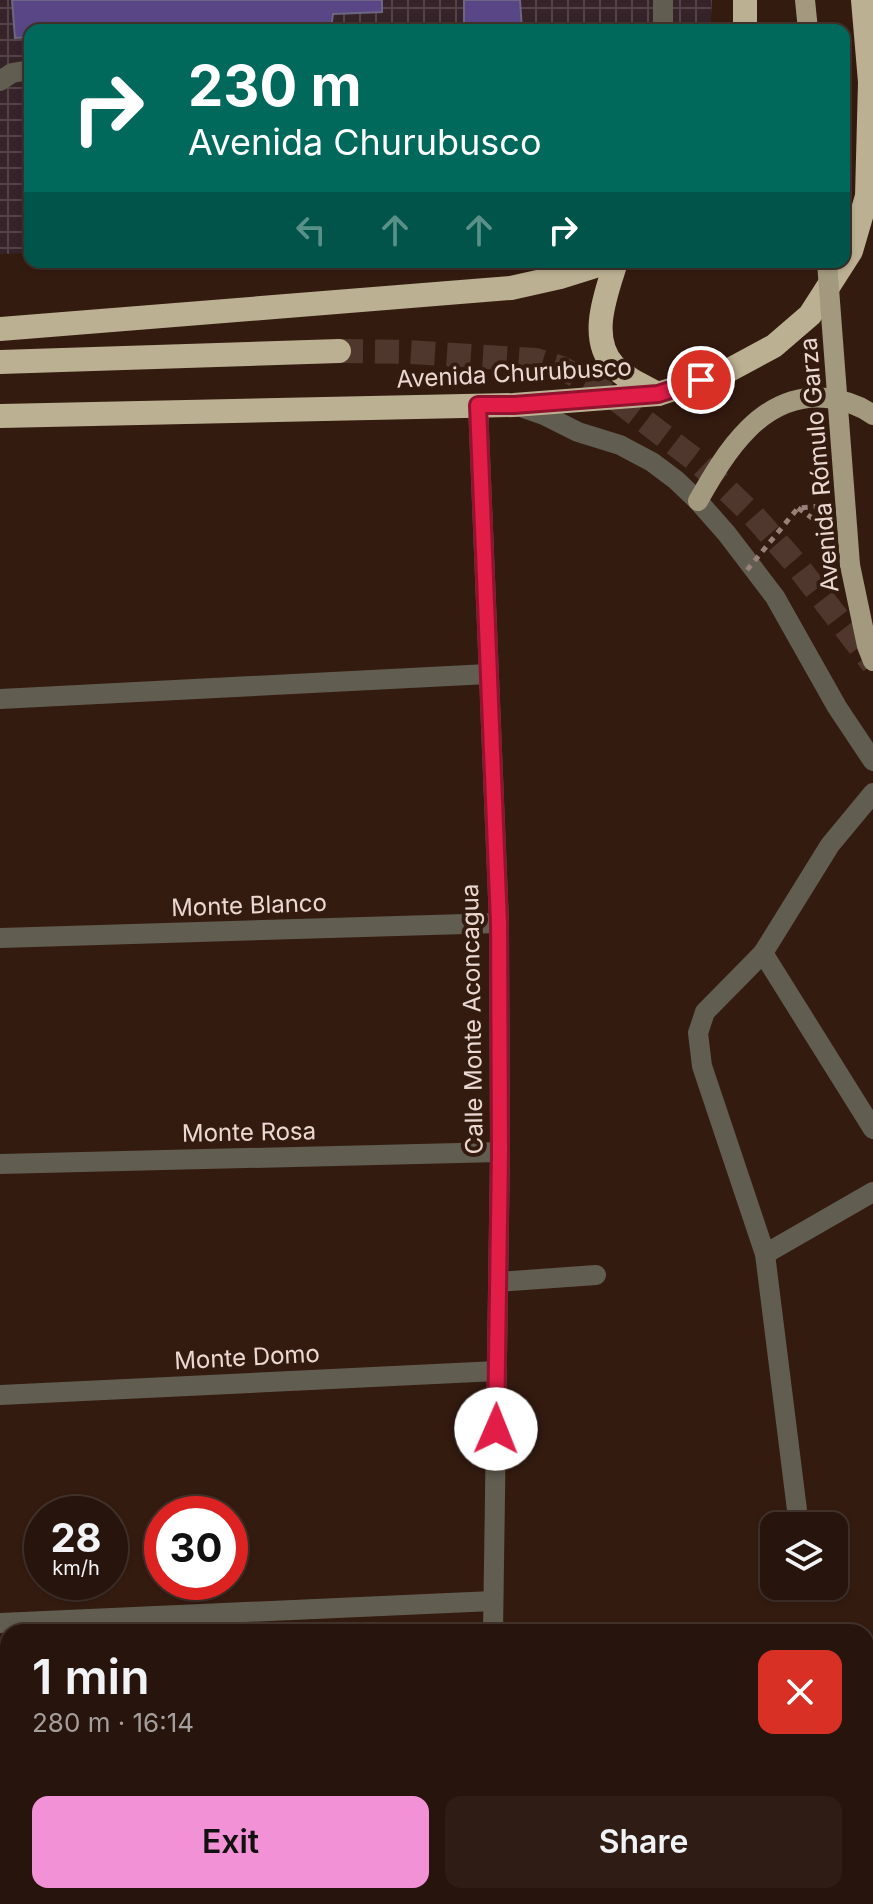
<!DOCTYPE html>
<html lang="en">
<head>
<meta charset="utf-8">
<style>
	:root { --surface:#27140c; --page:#2f1d15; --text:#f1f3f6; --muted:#a49e9d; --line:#43332d; --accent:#f391d6 }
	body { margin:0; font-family:Inter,sans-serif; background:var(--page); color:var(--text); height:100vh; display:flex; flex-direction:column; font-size:30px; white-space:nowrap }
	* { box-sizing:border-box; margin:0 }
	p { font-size:26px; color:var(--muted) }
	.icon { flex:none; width:44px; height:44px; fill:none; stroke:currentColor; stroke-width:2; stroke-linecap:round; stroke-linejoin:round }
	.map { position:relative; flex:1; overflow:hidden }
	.drawer { position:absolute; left:0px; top:1624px; width:874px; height:280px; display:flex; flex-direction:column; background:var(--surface); border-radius:24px 24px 0 0; box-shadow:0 2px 6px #0004,0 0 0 2px var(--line) }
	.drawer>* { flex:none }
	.hud { position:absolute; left:24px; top:24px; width:826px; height:244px; border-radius:16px; box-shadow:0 2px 6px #0004,0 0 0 2px var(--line); background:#00695c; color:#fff; overflow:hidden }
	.fabs { position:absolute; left:760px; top:1512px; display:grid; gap:16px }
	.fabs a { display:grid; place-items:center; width:88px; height:88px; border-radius:16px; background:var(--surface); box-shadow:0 2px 6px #0004,0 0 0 2px var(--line); font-size:40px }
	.speed { position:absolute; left:24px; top:1496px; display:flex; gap:16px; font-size:40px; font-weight:700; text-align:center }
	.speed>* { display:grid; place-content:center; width:104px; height:104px; border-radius:50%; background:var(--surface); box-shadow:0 2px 6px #0004,0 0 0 2px var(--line); line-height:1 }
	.speed small { font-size:20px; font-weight:400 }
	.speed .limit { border:12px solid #d22; background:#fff; color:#111 }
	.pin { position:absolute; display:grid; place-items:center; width:68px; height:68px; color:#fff; margin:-34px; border:4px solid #fff; border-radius:50%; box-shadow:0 2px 8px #0007 }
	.me { position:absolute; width:88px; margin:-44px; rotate:1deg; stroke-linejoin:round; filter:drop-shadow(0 0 6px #0008) }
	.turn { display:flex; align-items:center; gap:28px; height:168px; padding:0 32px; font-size:36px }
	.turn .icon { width:104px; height:104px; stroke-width:2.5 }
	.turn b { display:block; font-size:56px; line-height:68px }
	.lanes { display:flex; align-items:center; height:76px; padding:0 32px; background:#0003; justify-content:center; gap:40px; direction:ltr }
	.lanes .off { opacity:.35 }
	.round { display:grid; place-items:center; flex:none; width:84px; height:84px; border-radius:16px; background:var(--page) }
	.summary { display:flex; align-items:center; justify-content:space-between; height:136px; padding:0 32px }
	h1 { font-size:48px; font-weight:600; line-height:60px }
	.button { display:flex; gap:16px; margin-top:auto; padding:16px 32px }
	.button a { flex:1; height:92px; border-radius:16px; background:var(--accent); color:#111; font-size:32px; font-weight:600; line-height:92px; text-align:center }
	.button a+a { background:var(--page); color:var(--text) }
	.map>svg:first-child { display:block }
	.industrial { fill:url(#industrial-grid) }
	.building { fill:#584686; stroke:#6c6682; stroke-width:2 }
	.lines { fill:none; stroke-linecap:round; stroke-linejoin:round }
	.highway-tunnel { stroke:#4f372d; stroke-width:24; stroke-dasharray:24 12; stroke-linecap:butt }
	.path { stroke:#978179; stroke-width:5; stroke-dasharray:6 6; stroke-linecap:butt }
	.minor { stroke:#625d51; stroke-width:20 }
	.major { stroke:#a2997f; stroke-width:20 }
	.highway { stroke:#bcb092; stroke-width:24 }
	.path-bridge { stroke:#978179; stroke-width:5; stroke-dasharray:6 6; stroke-linecap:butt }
	.major-bridge { stroke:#a2997f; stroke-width:20 }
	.route-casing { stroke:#92132f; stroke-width:20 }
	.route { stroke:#e11d48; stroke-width:14 }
	.labels { text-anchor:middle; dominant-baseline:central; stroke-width:8; stroke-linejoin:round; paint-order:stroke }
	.street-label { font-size:24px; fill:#ead8d1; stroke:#341b10 }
</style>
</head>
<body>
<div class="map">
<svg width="873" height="1904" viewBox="0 0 873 1904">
	<defs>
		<pattern id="industrial-grid" width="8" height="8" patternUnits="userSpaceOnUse" patternTransform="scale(2)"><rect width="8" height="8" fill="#36232a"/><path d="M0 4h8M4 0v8" fill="none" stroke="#534248"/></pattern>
	</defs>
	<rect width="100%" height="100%" fill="#341b10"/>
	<!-- industrial -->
	<path class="industrial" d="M0 0H712L710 30H30V253L0 254Z"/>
	<!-- building -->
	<g class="building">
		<path d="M12 0H382V12L333 14 331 30H210L209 28 169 30H30V37L15 38Z"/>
		<path d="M464 0H520L522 30H464Z"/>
		<path d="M873 1836V1904H797L806 1896H866V1842Z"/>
	</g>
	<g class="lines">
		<!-- highway-tunnel -->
		<path class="highway-tunnel" d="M339 351 409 352 536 360 562 368 593 385 613 397 698 462 754 516 796 564 873 664"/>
		<!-- path -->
		<path class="path" d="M798 508 822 525"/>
		<!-- minor -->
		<g class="minor">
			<path d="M663 0V30"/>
			<path d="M0 81 12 73 30 70"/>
			<path d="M478 405 499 923 500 1152 493 1632"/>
			<path d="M518 406 544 415 578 432 620 445 652 462 676 480 698 501 727 534 775 597 837 707 873 761"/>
			<path d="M0 699 488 674"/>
			<path d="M0 938 499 923"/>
			<path d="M763 953 873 1129"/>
			<path d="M0 1164 500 1152"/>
			<path d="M765 1254 873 1192"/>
			<path d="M498 1282 596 1275"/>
			<path d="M0 1395 497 1371"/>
			<path d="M799 1526 765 1254 702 1066 698 1033 705 1012 763 953 830 845 873 793"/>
			<path d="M0 1623 493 1601"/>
			<path d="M0 1849H8"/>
			<path d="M493 1896V1904"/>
		</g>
		<!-- major -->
		<g class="major">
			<path d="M805 0 808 30"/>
			<path d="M698 501C725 453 762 391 827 398 844 400 858 404 873 415"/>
			<path d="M850 565 867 646 873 661"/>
		</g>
		<!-- highway -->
		<g class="highway">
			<path d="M745 30V0"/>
			<path d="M616 262C606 294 588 338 614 366 626 379 643 386 658 394"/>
			<path d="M0 329 511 288 560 277 608 262"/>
			<path d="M0 362 339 351"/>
			<path d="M0 416 514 405 658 394 722 374 774 346 810 315 851 251 867 196 870 82 863 0"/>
		</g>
		<!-- path-bridge -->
		<path class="path-bridge" d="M747 570 798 508 824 506"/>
		<!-- major-bridge -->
		<path class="major-bridge" d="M827 262 850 565"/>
	</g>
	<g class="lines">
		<defs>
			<path id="route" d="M496 1429 500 1152 499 923 478 405H514L658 394 701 380"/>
		</defs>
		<!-- route casing -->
		<use href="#route" class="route-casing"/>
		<!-- route -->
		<use href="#route" class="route"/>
	</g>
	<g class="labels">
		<!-- street labels -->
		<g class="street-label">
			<text transform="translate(514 373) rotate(-3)">Avenida Churubusco</text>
			<text transform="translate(819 465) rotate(-95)">Avenida Rómulo Garza</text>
			<text transform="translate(249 905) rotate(-2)">Monte Blanco</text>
			<text transform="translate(472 1019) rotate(-91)">Calle Monte Aconcagua</text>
			<text transform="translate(249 1132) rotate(-1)">Monte Rosa</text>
			<text transform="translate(247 1357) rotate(-3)">Monte Domo</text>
		</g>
	</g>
</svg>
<div class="fabs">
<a><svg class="icon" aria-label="layers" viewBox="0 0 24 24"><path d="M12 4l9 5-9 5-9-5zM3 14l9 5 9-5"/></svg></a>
</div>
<div class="speed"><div>28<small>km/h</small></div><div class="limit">30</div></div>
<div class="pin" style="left:701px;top:380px;background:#d93025"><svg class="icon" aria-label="arrive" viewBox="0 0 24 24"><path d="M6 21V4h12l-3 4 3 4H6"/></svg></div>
<svg class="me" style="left:496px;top:1429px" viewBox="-20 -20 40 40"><circle r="19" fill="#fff"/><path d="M0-13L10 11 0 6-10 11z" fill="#e11d48"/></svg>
<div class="hud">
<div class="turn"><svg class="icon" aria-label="right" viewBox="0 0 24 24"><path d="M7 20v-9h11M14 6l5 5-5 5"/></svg><div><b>230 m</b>Avenida Churubusco</div></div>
<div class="lanes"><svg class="icon off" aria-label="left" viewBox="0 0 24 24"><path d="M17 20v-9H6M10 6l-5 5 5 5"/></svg><svg class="icon off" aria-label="ahead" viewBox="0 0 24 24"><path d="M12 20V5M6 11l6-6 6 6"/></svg><svg class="icon off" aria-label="ahead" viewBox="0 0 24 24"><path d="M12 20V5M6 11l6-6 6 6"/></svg><svg class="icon" aria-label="right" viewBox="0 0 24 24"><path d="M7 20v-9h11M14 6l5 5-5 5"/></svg></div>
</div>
<section class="drawer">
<div class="summary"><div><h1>1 min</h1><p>280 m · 16:14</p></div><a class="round" style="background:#d93025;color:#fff"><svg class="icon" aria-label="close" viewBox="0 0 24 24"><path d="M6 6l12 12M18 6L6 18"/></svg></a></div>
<div class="button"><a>Exit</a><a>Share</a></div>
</section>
</div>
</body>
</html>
